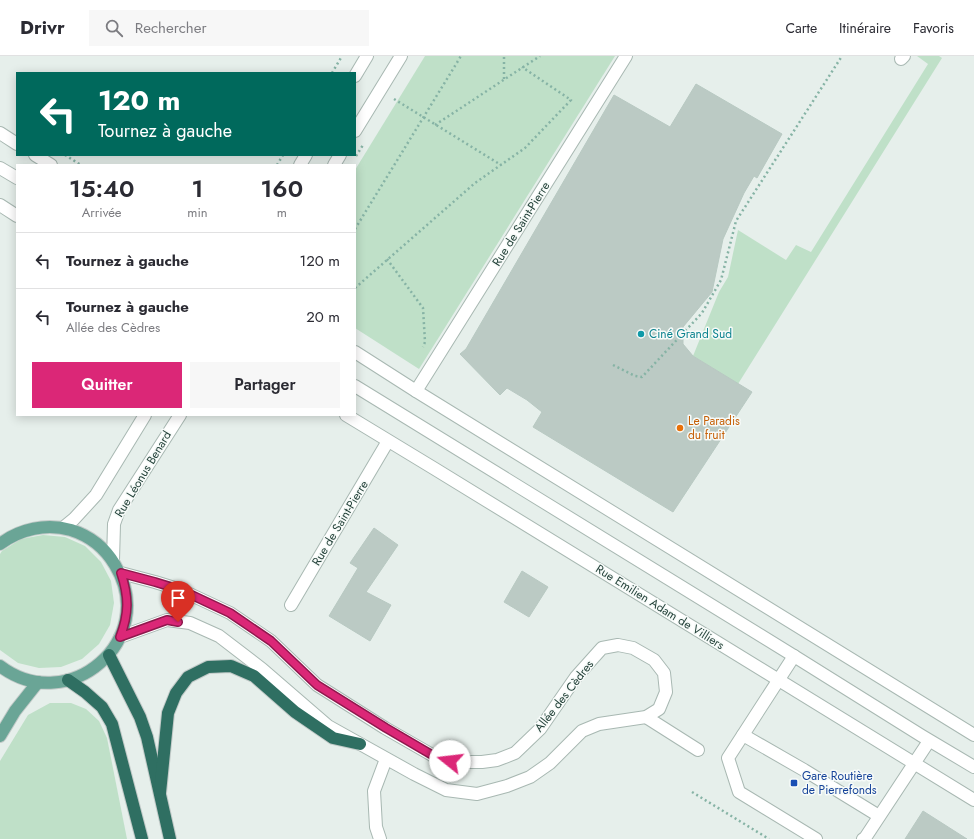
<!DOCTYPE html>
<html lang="fr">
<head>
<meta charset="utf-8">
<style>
	:root { --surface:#fff; --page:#f7f7f7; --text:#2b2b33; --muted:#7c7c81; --line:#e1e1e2; --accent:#db2777 }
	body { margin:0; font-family:Jost,sans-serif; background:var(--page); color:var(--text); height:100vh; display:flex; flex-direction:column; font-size:15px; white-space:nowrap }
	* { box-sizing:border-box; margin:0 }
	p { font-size:13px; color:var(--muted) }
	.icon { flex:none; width:22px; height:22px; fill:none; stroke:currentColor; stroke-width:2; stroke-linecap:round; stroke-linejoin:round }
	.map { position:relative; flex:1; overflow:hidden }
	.side { position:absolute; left:16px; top:108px; width:340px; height:252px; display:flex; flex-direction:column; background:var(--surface); border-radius:0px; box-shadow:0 2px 10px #0003 }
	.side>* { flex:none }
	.guide { position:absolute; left:16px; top:16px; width:340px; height:84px; border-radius:0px; box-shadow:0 2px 10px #0003; background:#00695c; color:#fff; overflow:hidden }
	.pin { position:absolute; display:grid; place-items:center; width:34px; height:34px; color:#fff; margin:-41px -17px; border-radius:50% 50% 50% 0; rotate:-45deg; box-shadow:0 0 4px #0007 }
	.pin .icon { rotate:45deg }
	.me { position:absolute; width:44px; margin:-22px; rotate:286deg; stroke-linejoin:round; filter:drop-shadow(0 0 3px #0008) }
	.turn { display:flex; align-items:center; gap:14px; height:84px; padding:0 16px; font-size:18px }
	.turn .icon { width:52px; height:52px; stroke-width:2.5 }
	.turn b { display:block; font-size:28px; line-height:34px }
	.eta { display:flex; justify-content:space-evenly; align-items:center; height:68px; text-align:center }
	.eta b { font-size:24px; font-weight:600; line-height:28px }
	.cta { display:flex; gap:8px; margin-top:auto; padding:8px 16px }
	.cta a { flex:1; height:46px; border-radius:0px; background:var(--accent); color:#fff; font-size:16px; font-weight:600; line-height:46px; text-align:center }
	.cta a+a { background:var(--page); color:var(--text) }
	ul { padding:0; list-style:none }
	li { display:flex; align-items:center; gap:12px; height:56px; padding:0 16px; border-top:1px solid var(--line) }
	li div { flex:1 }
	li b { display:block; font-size:15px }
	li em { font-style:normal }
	header { display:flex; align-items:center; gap:24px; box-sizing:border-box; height:56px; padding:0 20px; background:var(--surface); border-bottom:1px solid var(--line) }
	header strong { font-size:19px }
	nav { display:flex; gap:22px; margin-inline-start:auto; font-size:14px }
	.search { width:280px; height:36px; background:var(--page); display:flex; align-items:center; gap:10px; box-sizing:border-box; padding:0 14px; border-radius:0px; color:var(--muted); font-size:15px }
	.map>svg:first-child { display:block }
	.green { fill:#bfe0c8 }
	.building { fill:#bbcac4; stroke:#b8c9c2 }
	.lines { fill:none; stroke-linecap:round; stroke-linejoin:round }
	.minor-casing { stroke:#a8b8b2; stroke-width:14 }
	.major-casing { stroke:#c2cac8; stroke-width:14 }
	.highway-casing { stroke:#c2cac8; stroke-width:14 }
	.path { stroke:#86b3a5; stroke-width:2.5; stroke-dasharray:2 3; stroke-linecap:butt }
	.minor { stroke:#fff; stroke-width:12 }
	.major { stroke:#6aa596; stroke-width:12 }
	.highway { stroke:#2f6f62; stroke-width:12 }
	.route-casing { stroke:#8e194d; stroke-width:10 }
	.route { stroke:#db2777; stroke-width:7 }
	.culture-dot { fill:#0f9aa8; stroke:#f7fbf9; stroke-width:1.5 }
	.food-dot { fill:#e8710a; stroke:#f7fbf9; stroke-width:1.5 }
	.transit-dot { fill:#1a4fb4; stroke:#f7fbf9; stroke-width:1.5 }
	.labels { text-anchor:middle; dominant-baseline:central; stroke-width:3; stroke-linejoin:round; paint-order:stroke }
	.street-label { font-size:12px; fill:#24423a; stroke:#f7fbf9 }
	.culture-label { font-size:12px; fill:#0d838f; stroke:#f7fbf9; text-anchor:start }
	.food-label { font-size:12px; fill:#c56008; stroke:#f7fbf9; text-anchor:start }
	.transit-label { font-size:12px; fill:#164399; stroke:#f7fbf9; text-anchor:start }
</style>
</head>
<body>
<header>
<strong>Drivr</strong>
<div class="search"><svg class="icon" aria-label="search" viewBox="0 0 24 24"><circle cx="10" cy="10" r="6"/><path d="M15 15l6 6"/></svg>Rechercher</div>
<nav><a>Carte</a><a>Itinéraire</a><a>Favoris</a></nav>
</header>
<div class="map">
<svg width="974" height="783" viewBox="0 0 974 783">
	<rect width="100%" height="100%" fill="#e6efeb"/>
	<!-- green -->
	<g class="green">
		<path d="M425 0H615L419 313 355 272V114Z"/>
		<path d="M917 0H939L942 2 738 328 693 300 719 236 728 221 738 174 786 204 796 189 811 196 928 8Z"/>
		<path d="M43 479 65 481 85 490 101 506 111 525 114 547 110 569 99 588 82 603 61 611 39 612 18 607 0 594V498L2 495 21 483Z"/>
		<path d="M50 647H71L86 653 99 665 107 682 127 783H0V705L28 659Z"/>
	</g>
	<!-- building -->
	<g class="building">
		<path d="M696 28 782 78 757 122 754 120 744 137 723 183 712 236 683 271V288L693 300 752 336 673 456 533 371 542 356 527 344 507 332 500 339 460 298 466 293 614 39 670 71Z"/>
		<path d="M374 472 398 489 366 536 391 549 370 585 329 560 358 512 350 507Z"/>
		<path d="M522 515 548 531 529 561 504 546Z"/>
		<path d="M923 755 967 783H905Z"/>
	</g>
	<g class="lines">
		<defs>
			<g id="minor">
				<path d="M901 3 904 0"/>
				<path d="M355 20 367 0"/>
				<path d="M355 75 401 0"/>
				<path d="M0 77 17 88"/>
				<path d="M35 99 51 109"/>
				<path d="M300 109 306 99"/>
				<path d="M334 109 340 99"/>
				<path d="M0 112 17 122"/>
				<path d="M0 149 17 160"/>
				<path d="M355 296 416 335 974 679"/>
				<path d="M355 330 794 600 922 680 974 711"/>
				<path d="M416 335 626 0"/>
				<path d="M346 359 435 413 974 744"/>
				<path d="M63 472 74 463 96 439 145 359"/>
				<path d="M113 504 114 468 119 454 180 359"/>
				<path d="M291 549 388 385"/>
				<path d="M120 581 167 564 190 567 219 580 262 613 328 670 414 718 446 734 477 738 507 730 530 721 550 707 582 675 599 668 646 661 659 653 666 636 664 617 654 604 633 592 618 589 602 592 576 621 540 673 515 697 497 704 482 706H462L439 703 385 672 317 629 271 585 230 557 181 534 155 526 121 517"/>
				<path d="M794 600 728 702 739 736 816 783"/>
				<path d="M646 661 698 694"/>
				<path d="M743 679 804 714 879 760"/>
				<path d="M380 783 376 771 374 735 386 703"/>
				<path d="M863 783 865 782 929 685"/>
			</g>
			<g id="major">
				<path d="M0 488C20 473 46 467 71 474 90 480 105 492 115 509 160 583 69 662 0 610"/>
				<path d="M0 680 15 655 38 626"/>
			</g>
			<g id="highway">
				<path d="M109 599 140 661 147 681 170 783"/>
				<path d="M68 624 85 636 102 651 112 668 142 783"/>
				<path d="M160 737 168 657 176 637 188 621 208 611 231 610 254 620 295 656 333 682 360 688"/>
			</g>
		</defs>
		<!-- minor casing -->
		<use href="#minor" class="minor-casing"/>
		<!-- major casing -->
		<use href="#major" class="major-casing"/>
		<!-- highway casing -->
		<use href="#highway" class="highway-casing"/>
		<!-- path -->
		<g class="path">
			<path d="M332 17 342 0"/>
			<path d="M504 23V0"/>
			<path d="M394 43 501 109"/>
			<path d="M435 69 540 0"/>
			<path d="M65 99 81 109"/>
			<path d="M356 100 363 89"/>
			<path d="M277 109 283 99"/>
			<path d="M355 173 461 0"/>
			<path d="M387 203 423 252 425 286 423 291"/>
			<path d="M355 232 475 127 525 92 571 44 522 11"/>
			<path d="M613 309 635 320 642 321 702 257 721 224 736 165 842 0"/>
			<path d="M692 736 769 783"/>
		</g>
		<!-- minor -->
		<use href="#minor" class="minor"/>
		<!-- major -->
		<use href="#major" class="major"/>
		<!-- highway -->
		<use href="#highway" class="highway"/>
	</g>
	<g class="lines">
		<defs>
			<path id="route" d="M178 566 167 564 120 581C129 558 129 541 121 517L155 526 181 534 230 557 271 585 317 629 386 672 439 703 450 705"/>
		</defs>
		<!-- route casing -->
		<use href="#route" class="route-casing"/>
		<!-- route -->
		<use href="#route" class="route"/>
	</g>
	<!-- markers -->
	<circle class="culture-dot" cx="641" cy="278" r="4"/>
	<circle class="food-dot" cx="680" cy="372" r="4"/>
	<rect class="transit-dot" x="790" y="723" width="8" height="8" rx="2"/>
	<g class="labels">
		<!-- street labels -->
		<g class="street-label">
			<text transform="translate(521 168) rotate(-58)">Rue de Saint-Pierre</text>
			<text transform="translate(143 418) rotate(-59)">Rue Léonus Benard</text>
			<text transform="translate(340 467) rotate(-59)">Rue de Saint-Pierre</text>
			<text transform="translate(660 551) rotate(32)">Rue Emilien Adam de Villiers</text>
			<text transform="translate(564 640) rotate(-52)">Allée des Cèdres</text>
		</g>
		<!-- culture labels -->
		<g class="culture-label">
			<text x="649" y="278">Ciné Grand Sud</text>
		</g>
		<!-- food labels -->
		<g class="food-label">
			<text x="688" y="365">Le Paradis<tspan x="688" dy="14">du fruit</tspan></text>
		</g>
		<!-- transit labels -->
		<g class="transit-label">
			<text x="802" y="720">Gare Routière<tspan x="802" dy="14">de Pierrefonds</tspan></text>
		</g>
	</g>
</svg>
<div class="pin" style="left:178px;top:566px;background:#d93025"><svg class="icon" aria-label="arrive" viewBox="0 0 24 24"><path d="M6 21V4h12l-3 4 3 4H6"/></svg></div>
<svg class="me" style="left:450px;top:705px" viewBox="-20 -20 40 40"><circle r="19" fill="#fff"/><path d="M0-13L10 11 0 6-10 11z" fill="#db2777"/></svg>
<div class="guide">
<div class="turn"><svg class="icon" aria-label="left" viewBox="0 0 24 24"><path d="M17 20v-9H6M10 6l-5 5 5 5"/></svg><div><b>120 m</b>Tournez à gauche</div></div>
</div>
<section class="side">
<div class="eta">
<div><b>15:40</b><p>Arrivée</p></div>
<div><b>1</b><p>min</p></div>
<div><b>160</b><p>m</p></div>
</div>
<ul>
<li><svg class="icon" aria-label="left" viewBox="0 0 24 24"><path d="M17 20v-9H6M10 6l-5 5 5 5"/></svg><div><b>Tournez à gauche</b></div><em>120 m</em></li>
<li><svg class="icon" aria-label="left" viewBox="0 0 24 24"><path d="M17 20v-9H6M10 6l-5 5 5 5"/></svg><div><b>Tournez à gauche</b><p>Allée des Cèdres</p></div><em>20 m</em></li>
</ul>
<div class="cta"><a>Quitter</a><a>Partager</a></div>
</section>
</div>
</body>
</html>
